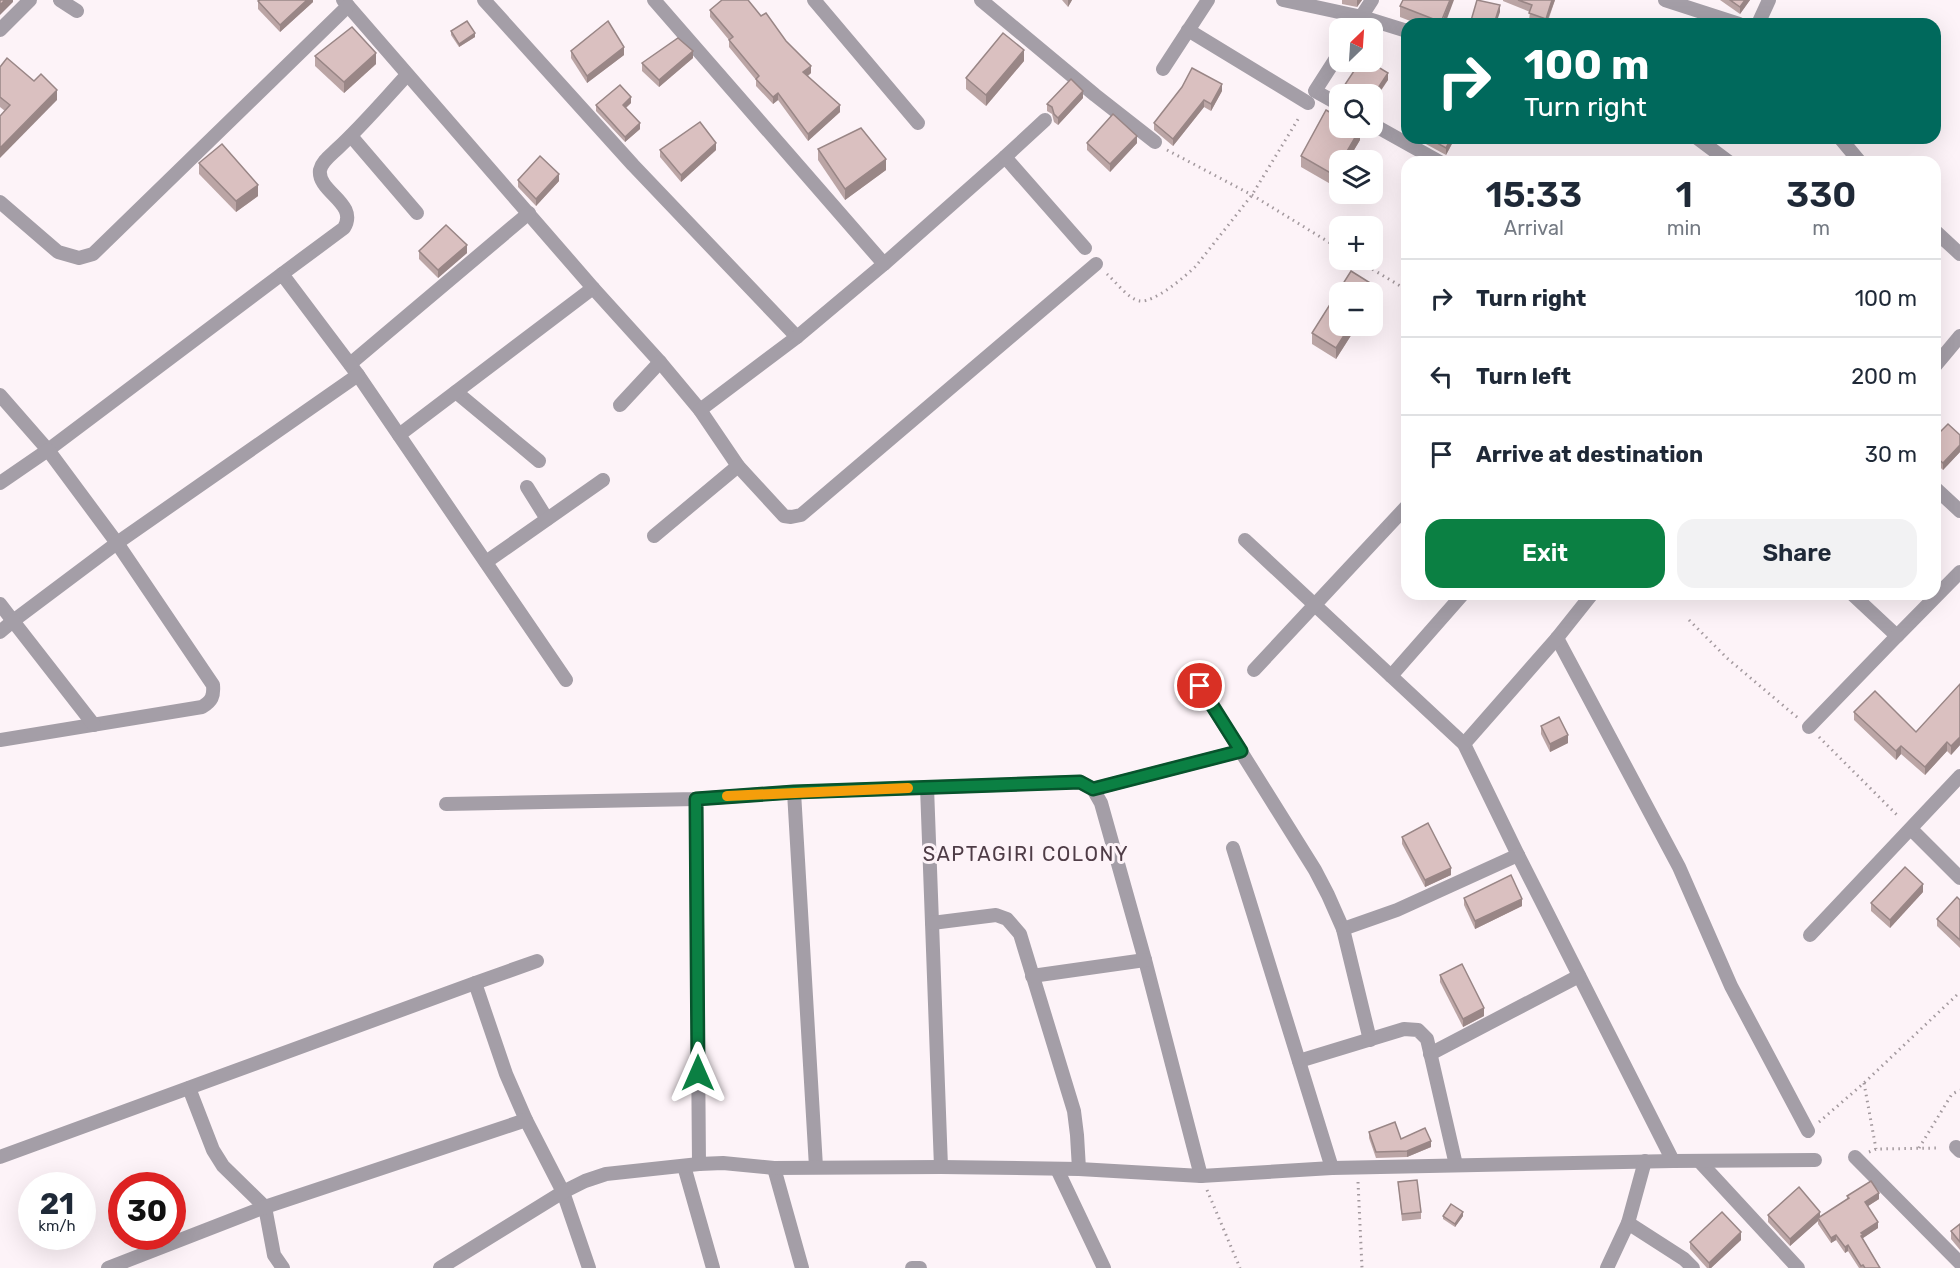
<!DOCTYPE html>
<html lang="en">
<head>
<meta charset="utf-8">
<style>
	:root { --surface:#fff; --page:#f2f2f3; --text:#1f2937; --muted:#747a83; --line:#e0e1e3; --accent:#0b8043 }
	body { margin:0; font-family:Rubik,sans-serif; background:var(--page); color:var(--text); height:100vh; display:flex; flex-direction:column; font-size:22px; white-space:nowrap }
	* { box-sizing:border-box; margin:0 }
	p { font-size:20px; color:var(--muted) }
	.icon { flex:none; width:33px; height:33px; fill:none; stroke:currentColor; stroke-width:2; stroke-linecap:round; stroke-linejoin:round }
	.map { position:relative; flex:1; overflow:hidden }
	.sheet { position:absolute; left:1401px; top:156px; width:540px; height:444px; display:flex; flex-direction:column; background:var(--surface); border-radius:18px; box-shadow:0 6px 24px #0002 }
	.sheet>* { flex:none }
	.banner { position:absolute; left:1401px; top:18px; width:540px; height:126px; border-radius:18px; box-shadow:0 6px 24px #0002; background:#00695c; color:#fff; overflow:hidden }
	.needle { width:39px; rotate:25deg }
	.buttons { position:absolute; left:1329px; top:18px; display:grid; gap:12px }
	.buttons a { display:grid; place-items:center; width:54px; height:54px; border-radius:12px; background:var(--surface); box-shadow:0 6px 24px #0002; font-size:30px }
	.speed { position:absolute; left:18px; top:1172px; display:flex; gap:12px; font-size:30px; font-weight:700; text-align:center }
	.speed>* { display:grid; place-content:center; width:78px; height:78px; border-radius:50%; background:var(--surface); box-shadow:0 6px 24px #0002; line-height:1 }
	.speed small { font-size:15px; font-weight:400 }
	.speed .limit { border:9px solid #d22; background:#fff; color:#111 }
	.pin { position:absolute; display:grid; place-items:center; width:51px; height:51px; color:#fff; margin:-26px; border:3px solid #fff; border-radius:50%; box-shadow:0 2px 6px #0007 }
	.me { position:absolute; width:66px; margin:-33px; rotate:0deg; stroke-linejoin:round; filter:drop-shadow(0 0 4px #0008) }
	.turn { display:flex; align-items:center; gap:21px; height:126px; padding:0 24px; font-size:27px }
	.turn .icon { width:78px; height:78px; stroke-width:2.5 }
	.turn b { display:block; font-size:42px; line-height:51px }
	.eta { display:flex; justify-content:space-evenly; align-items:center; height:102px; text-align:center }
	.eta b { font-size:36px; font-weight:600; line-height:42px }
	.action { display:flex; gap:12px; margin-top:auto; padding:12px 24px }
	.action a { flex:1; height:69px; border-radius:18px; background:var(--accent); color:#fff; font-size:24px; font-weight:600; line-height:69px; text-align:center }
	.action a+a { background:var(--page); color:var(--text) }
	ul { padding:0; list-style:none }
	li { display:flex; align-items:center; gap:18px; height:78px; padding:0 24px; border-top:2px solid var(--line) }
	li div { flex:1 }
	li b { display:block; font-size:22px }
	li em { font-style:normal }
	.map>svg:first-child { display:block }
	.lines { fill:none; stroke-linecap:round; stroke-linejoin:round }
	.path { stroke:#a3999e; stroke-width:3; stroke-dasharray:1.5 4.5; stroke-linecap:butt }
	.minor { stroke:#a49ea7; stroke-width:14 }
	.wall { fill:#bba5a5 }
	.shaded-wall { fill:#998686 }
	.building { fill:#dac0c0; stroke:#998686; stroke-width:1.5 }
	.route-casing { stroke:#07532c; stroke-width:15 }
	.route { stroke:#0b8043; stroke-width:10 }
	.slow { stroke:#f59e0b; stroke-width:10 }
	.labels { text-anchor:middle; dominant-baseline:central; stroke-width:6; stroke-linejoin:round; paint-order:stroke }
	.neighbourhood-label { font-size:20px; letter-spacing:1.5px; fill:#4f3d47; stroke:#fdf3f8 }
</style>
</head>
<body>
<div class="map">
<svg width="1960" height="1268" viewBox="0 0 1960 1268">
	<rect width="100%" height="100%" fill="#fdf3f8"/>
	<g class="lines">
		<!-- path -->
		<g class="path">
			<path d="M1167 150 1252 195 1340 249"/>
			<path d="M1357 260 1407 290"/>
			<path d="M1107 274C1116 282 1128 299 1140 301 1154 303 1186 276 1196 266L1252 195 1300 116"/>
			<path d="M1689 620 1728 659 1798 718"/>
			<path d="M1819 737 1899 817"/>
			<path d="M1864 1083 1876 1149"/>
			<path d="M1819 1122 1864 1083 1960 992"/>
			<path d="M1919 1148 1952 1094 1960 1090"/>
			<path d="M1869 1152 1876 1149 1940 1148"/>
			<path d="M1358 1182 1362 1268"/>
			<path d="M1207 1190 1240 1268"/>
		</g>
		<!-- minor -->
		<g class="minor">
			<path d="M60 0 77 11"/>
			<path d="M343 0 593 288 660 362 700 410 738 466 784 516 791 517 801 515 1096 264"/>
			<path d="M484 0 633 165 797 337"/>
			<path d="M654 0 884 264 1005 157 1085 248"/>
			<path d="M814 0 918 123"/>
			<path d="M981 0 1095 95 1155 142"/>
			<path d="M1283 0 1362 17 1407 31"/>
			<path d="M1665 0 1739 24"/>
			<path d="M1758 24 1769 0"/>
			<path d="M1354 28 1372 0"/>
			<path d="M0 30 30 0"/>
			<path d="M1188 30 1308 103"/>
			<path d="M1340 52 1315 91 1340 105"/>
			<path d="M1163 69 1208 0"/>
			<path d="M1372 124 1440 162"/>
			<path d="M351 136 417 213"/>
			<path d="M1697 138 1729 162"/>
			<path d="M1840 138 1860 162"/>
			<path d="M1005 157 1045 120"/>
			<path d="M0 202 58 252 79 258 93 254 348 6"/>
			<path d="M1935 231 1960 254"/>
			<path d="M282 274 344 228C359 203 317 192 320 170 322 161 331 155 337 149 362 126 384 100 407 75"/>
			<path d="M350 364 529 213"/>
			<path d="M1935 366 1960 336"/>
			<path d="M456 392 539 461"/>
			<path d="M0 395 48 450 282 274 358 375 566 680"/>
			<path d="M620 405 660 362"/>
			<path d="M700 410 797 337 884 264"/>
			<path d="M399 435 593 288"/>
			<path d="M0 483 48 450 117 543 213 685C214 696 212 701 202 707L0 740"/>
			<path d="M527 487 547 519"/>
			<path d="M1935 488 1960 511"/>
			<path d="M654 536 738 466"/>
			<path d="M1245 540 1464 744 1518 855 1673 1161"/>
			<path d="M486 562 603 480"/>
			<path d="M1852 594 1897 636 1960 572"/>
			<path d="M0 604 13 621 117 543 358 375"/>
			<path d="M0 632 13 621 94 725"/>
			<path d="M1557 638 1679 867 1731 986 1808 1131"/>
			<path d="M1254 670 1407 506"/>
			<path d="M1391 676 1463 594"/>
			<path d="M1200 686 1315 870 1328 895 1343 929 1397 910 1518 855"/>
			<path d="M1809 727 1897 636"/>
			<path d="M1464 744 1557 638 1592 594"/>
			<path d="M927 787 941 1167"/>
			<path d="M1093 789 1241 751"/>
			<path d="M794 792 816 1167"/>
			<path d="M696 799 699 1164"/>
			<path d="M446 804 696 799 794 792 1080 782 1093 789 1101 803 1145 960 1201 1176"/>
			<path d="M1911 829 1960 878"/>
			<path d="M1233 848 1332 1168"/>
			<path d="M932 923 996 915 1007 919 1020 934 1074 1111 1077 1135 1079 1169"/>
			<path d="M1343 929 1370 1040"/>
			<path d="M1810 935 1960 776"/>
			<path d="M1032 976 1145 960"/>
			<path d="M475 983 537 961"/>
			<path d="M1430 1054 1579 976"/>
			<path d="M1299 1061 1404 1029 1418 1030 1427 1039 1456 1165"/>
			<path d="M189 1088 213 1150 223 1166 265 1207 274 1255 283 1268"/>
			<path d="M1956 1147 1960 1151"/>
			<path d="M0 1157 475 983 506 1074 526 1120"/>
			<path d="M1855 1157 1960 1263"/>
			<path d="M1700 1162 1798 1268"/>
			<path d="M684 1166 713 1268"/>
			<path d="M774 1168 802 1268"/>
			<path d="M1057 1169 1104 1268"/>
			<path d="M1628 1223 1684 1259 1693 1268"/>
			<path d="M108 1268 265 1207 526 1120 563 1192 589 1268"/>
			<path d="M440 1268 563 1192 585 1181 606 1174 699 1164 723 1163 774 1168 941 1167 1079 1169 1201 1176 1332 1168 1673 1161 1815 1160"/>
			<path d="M912 1268H920"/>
			<path d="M1607 1268 1628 1223 1645 1161"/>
		</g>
	</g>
	<!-- wall -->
	<g class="wall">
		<path d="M313 0V2L280 32 258 9V1Z"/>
		<path d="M1062 0H1072L1068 7Z"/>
		<path d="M1342 0H1362L1357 7 1342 4Z"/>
		<path d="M1403 0 1445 24H1418L1400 17V6Z"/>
		<path d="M1503 0H1555L1547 24H1540L1529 20 1530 12 1503 1Z"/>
		<path d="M1720 0H1750L1740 14Z"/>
		<path d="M710 10 761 16 811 73 808 76 840 112 808 141 778 100 773 104 756 86V80L729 47V40L710 17Z"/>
		<path d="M451 31 475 37 459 47 451 35Z"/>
		<path d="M571 51 624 55 587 83 571 58Z"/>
		<path d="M315 56 376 64 344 93 315 66Z"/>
		<path d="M693 58 659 87 642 71V63Z"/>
		<path d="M1024 61 986 106 966 89V78Z"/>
		<path d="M0 67 34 81 57 100 5 111 0 107Z"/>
		<path d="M1388 80 1372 94H1342V89Z"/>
		<path d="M1222 91 1211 111 1204 107 1173 146 1154 130V123Z"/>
		<path d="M1083 98 1058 125 1054 122 1052 114 1047 111V104Z"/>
		<path d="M631 103 626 108 640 129 625 142 596 111V105Z"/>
		<path d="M1424 138H1455L1446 155 1424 143Z"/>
		<path d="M1360 140 1348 160H1340L1334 186 1301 167V156Z"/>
		<path d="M1087 143H1137L1110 172 1087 150Z"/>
		<path d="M818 149 886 170 845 200 818 160Z"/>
		<path d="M660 150H716L681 182 660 157Z"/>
		<path d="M199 163 258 196 236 212 199 174Z"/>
		<path d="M518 180 559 181 536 206 518 187Z"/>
		<path d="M419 251 467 253 438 278 419 259Z"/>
		<path d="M1375 296 1340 326H1357L1336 359 1312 344V333Z"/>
		<path d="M1960 435V452L1943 470 1935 463V437Z"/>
		<path d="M1960 684V745L1951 755 1947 751 1925 775 1901 754 1896 760 1854 720V712L1916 732Z"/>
		<path d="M1541 726 1568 743 1550 752 1541 734Z"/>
		<path d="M1402 837 1451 875 1425 887 1402 844Z"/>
		<path d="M1923 892 1890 928 1871 911V903Z"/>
		<path d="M1464 898 1522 906 1475 929 1464 905Z"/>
		<path d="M1960 900V948L1937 926V919Z"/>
		<path d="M1440 975 1484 1016 1463 1027 1440 982Z"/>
		<path d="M1369 1132 1401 1139 1431 1147 1407 1157 1376 1158 1369 1138Z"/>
		<path d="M1398 1182 1421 1212V1219L1402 1221Z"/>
		<path d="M1847 1196 1879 1199 1868 1206 1878 1228 1863 1238V1239L1880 1268H1859L1848 1251 1845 1253 1836 1240 1831 1243 1818 1224V1221L1790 1246 1768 1222V1215L1820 1217 1847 1199Z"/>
		<path d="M1443 1216H1463L1455 1227 1443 1219Z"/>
		<path d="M1960 1224V1250L1951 1239V1231Z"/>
		<path d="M1741 1240 1711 1268H1707L1690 1249V1242Z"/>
	</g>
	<!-- shaded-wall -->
	<g class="shaded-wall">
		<path d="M5 0H13V2L0 15V5Z"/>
		<path d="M307 0H313V2L280 32V25Z"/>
		<path d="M1068 0H1072L1068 7Z"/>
		<path d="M1357 0H1362L1357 7Z"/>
		<path d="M1450 0H1454L1445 24H1441Z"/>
		<path d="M1552 0H1555L1546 24V19Z"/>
		<path d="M1745 0H1750L1740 14V7Z"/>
		<path d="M1500 5V12L1496 24H1494Z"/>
		<path d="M475 33V37L459 47V44Z"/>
		<path d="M624 47V55L587 83V76Z"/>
		<path d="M1024 50V61L986 106V95Z"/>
		<path d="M693 51V58L659 87V80Z"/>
		<path d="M376 53V64L344 93V82Z"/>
		<path d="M811 66V73L803 79V72Z"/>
		<path d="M1388 73V80L1372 104V97Z"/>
		<path d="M1222 84V91L1211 111V104Z"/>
		<path d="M57 90V100L0 158V148Z"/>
		<path d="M1083 91V98L1058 125V118Z"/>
		<path d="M778 93V100L773 104V97Z"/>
		<path d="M631 97V103L623 110V105Z"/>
		<path d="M1204 100V107L1173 146V139Z"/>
		<path d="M840 105V112L808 141V134Z"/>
		<path d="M640 123V129L625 142V137Z"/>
		<path d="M1360 129V140L1348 160H1342Z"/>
		<path d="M1137 136V143L1110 172V164Z"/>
		<path d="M1451 138H1455L1446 155V148Z"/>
		<path d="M716 143V150L681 182V175Z"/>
		<path d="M886 159V170L845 200V189Z"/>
		<path d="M1340 166V177L1334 186V175Z"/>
		<path d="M559 174V181L536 206V199Z"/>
		<path d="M258 185V196L236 212V201Z"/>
		<path d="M467 245V253L438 278V270Z"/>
		<path d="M1375 286V296L1372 300V292H1370Z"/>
		<path d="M1350 326H1357L1336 359V348Z"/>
		<path d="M1960 445V452L1943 470V463Z"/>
		<path d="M1568 735V743L1550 752V744Z"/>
		<path d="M1960 737V745L1951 755V746Z"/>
		<path d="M1947 742V751L1925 775V767Z"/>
		<path d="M1901 746V754L1896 760V751Z"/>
		<path d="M1451 868V875L1425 887V880Z"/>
		<path d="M1923 884V892L1890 928V920Z"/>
		<path d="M1522 899V906L1475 929V921Z"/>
		<path d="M1484 1008V1016L1463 1027V1019Z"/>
		<path d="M1431 1141V1147L1407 1157V1151Z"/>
		<path d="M1879 1193V1199L1865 1208V1202Z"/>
		<path d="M1463 1212V1216L1455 1227V1224Z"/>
		<path d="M1820 1212V1219L1818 1218V1221L1790 1246V1239Z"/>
		<path d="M1878 1222V1228L1863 1238V1241L1861 1242V1233Z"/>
		<path d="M1741 1232V1240L1711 1268H1709V1263Z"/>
		<path d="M1836 1235V1240L1831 1243V1238Z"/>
		<path d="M1848 1245V1251L1845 1253V1247Z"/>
	</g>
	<!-- building -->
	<g class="building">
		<path d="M0 0H5L0 5Z"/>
		<path d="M260 0H307L280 25 258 1Z"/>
		<path d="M722 0H748L761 16 766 13 786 41 811 66 803 72 840 105 808 134 778 93 773 97 756 79 759 76 729 40 733 37 710 10Z"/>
		<path d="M1403 0H1450L1441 22 1400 6Z"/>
		<path d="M1477 0 1500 5 1494 24H1470Z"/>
		<path d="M1518 0H1552L1546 19 1529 13 1532 5Z"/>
		<path d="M1730 0H1745L1740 7Z"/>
		<path d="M467 21 475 33 459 44 451 31Z"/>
		<path d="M608 21 624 47 587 76 571 51Z"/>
		<path d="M352 27 376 53 344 82 315 56Z"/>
		<path d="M1003 33 1024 50 986 95 966 78Z"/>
		<path d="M678 38 693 51 659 80 642 63Z"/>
		<path d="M7 58 34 81 41 74 57 90 0 148V116L10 105 0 97V67Z"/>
		<path d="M1360 62H1370L1388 73 1372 97V94H1351L1342 89Z"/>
		<path d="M1192 68 1222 84 1211 104 1204 100 1173 139 1154 123 1182 87Z"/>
		<path d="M1071 79 1083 91 1058 118 1054 114 1052 107 1047 104Z"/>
		<path d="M620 85 631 97 623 105 640 123 625 137 596 105Z"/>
		<path d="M1326 110 1340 118V128H1357L1360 129 1342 160H1340V166L1334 175 1301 156Z"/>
		<path d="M1113 114 1137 136 1110 164 1087 143Z"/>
		<path d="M700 122 716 143 681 175 660 150Z"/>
		<path d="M861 128 886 159 845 189 818 149Z"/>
		<path d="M1428 138H1451L1446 148Z"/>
		<path d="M222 144 258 185 236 201 199 163Z"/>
		<path d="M540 156 559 174 536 199 518 180Z"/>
		<path d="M446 225 467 245 438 270 419 251Z"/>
		<path d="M1351 271 1375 286 1370 292H1340V326H1350L1336 348 1312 333Z"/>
		<path d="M1948 424 1960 435V445L1943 463 1935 456V437Z"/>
		<path d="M1960 684V737L1951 746 1947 742 1925 767 1901 746 1896 751 1854 712 1875 691 1916 732Z"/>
		<path d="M1559 717 1568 735 1550 744 1541 726Z"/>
		<path d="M1428 823 1451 868 1425 880 1402 837Z"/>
		<path d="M1905 867 1923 884 1890 920 1871 903Z"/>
		<path d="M1511 875 1522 899 1475 921 1464 898Z"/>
		<path d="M1957 897 1960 900V940L1937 919Z"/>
		<path d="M1462 964 1484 1008 1463 1019 1440 975Z"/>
		<path d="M1395 1122 1401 1139 1425 1128 1431 1141 1407 1151 1376 1152 1369 1132Z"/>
		<path d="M1417 1180 1421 1212 1402 1214 1398 1182Z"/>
		<path d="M1871 1181 1879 1193 1865 1202 1878 1222 1861 1233 1863 1235 1861 1236 1880 1268H1865L1863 1265 1861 1266 1848 1245 1845 1247 1836 1235 1831 1238 1818 1218 1849 1198 1847 1196Z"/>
		<path d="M1799 1187 1820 1212 1790 1239 1768 1215Z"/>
		<path d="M1451 1204 1463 1212 1455 1224 1443 1216Z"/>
		<path d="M1722 1212 1741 1232 1709 1263 1690 1242Z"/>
		<path d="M1960 1224V1242L1951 1231Z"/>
	</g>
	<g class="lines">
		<defs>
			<path id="route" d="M698 1073 696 799 794 792 1080 782 1093 789 1241 751 1200 686"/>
		</defs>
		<!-- route casing -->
		<use href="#route" class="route-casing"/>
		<!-- route -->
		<use href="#route" class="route"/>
		<!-- slow -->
		<path class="slow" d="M727 796 908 788"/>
	</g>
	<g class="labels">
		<!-- neighbourhood labels -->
		<g class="neighbourhood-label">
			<text x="1026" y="854">SAPTAGIRI COLONY</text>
		</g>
	</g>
</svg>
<div class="buttons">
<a><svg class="needle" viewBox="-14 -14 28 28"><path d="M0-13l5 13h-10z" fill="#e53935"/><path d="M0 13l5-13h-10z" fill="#747a83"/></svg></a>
<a><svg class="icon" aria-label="search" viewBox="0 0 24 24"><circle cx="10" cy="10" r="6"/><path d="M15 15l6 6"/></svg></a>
<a><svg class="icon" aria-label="layers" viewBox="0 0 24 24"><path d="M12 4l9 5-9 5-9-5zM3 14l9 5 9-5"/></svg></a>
<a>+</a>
<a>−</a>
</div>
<div class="speed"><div>21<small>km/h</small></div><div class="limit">30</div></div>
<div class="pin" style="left:1200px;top:686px;background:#d93025"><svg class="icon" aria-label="arrive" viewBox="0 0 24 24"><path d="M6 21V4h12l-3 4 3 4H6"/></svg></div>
<svg class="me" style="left:698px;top:1073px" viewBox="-20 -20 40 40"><path d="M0-17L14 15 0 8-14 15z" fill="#0b8043" stroke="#fff" stroke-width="4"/></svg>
<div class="banner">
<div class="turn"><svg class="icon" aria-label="right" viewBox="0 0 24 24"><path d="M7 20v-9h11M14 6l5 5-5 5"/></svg><div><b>100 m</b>Turn right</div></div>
</div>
<section class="sheet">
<div class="eta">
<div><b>15:33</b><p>Arrival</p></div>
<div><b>1</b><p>min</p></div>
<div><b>330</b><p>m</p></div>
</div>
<ul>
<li><svg class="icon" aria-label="right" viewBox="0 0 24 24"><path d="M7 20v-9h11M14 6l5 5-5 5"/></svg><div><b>Turn right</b></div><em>100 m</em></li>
<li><svg class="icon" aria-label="left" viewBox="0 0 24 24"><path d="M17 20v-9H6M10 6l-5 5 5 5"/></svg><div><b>Turn left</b></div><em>200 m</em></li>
<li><svg class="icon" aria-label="arrive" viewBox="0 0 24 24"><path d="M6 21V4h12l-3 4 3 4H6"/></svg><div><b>Arrive at destination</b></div><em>30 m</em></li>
</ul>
<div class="action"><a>Exit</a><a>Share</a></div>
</section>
</div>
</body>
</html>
